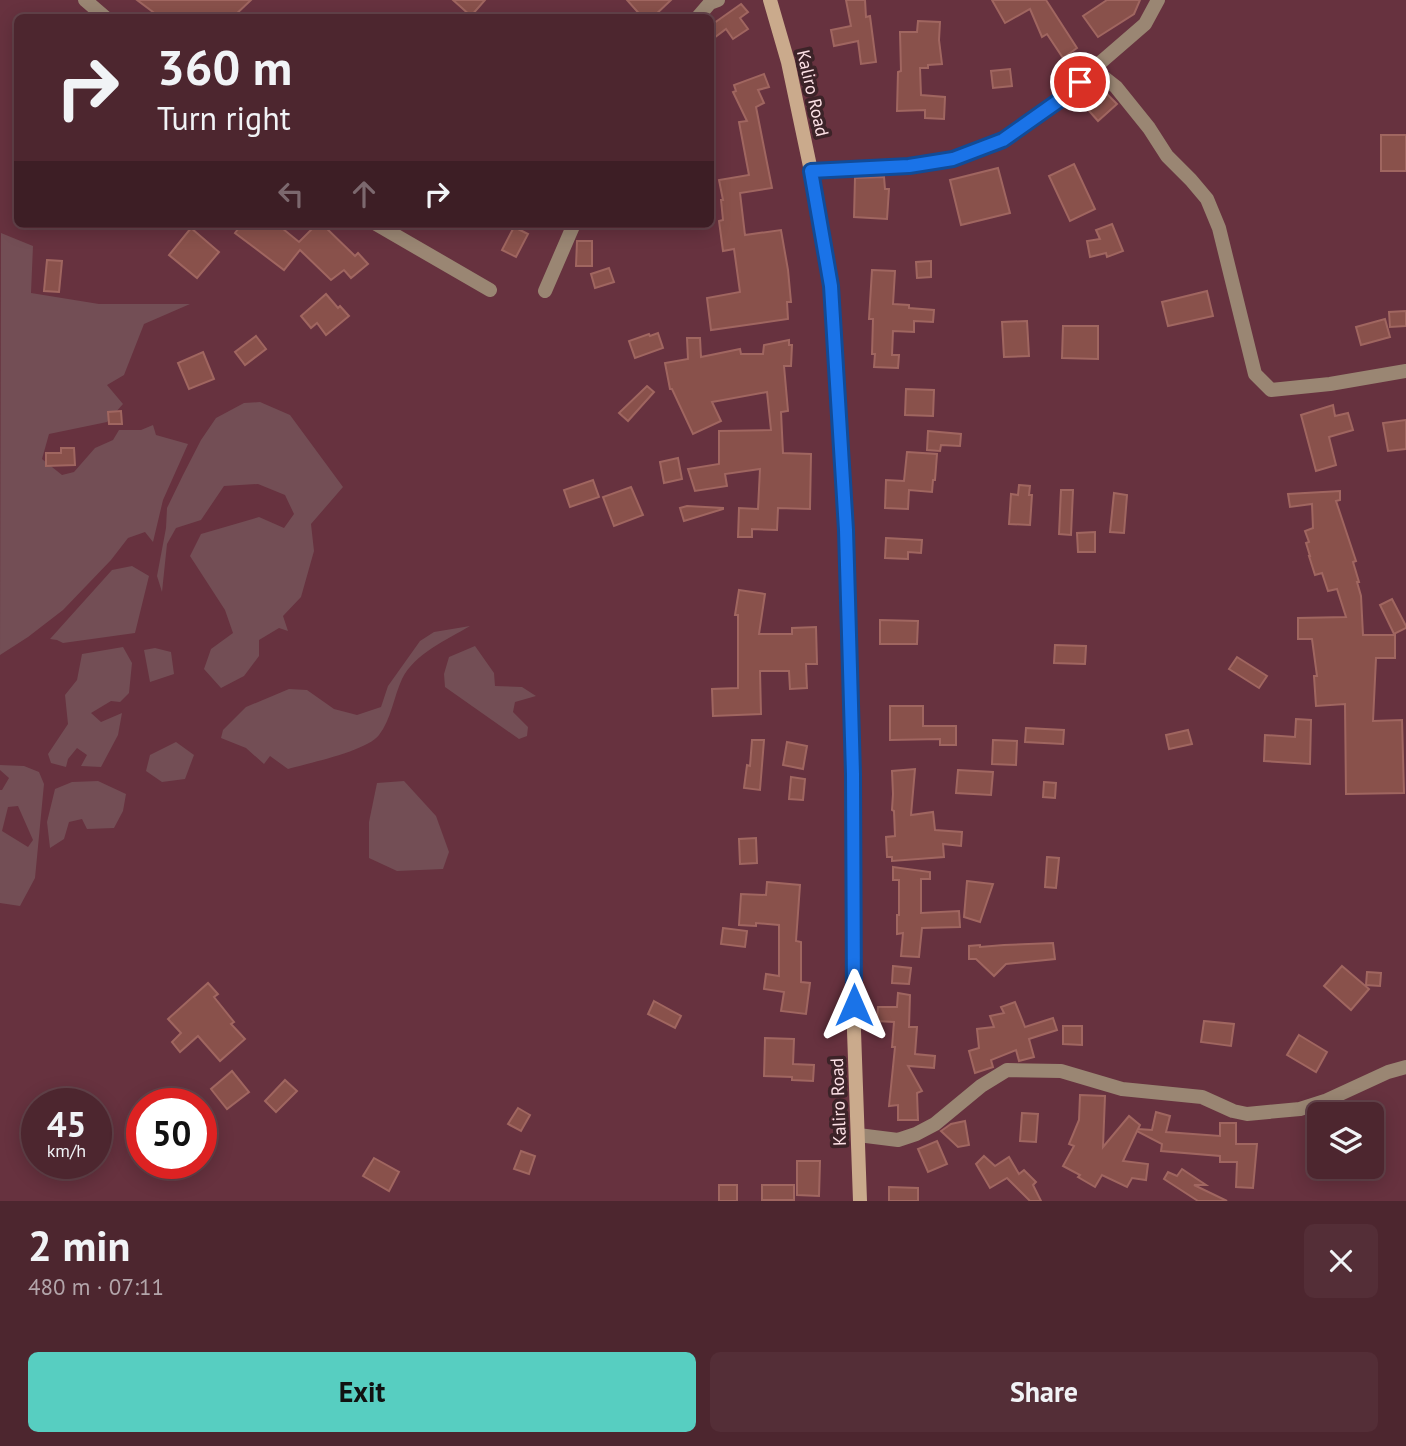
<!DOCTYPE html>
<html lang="en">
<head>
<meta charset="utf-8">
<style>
	:root { --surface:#4d262f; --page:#542e37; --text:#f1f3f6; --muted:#b3a5aa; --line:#64434b; --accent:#57cec1 }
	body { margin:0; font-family:"PT Sans",sans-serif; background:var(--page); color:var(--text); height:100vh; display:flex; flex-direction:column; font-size:26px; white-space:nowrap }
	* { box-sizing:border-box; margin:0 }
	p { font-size:23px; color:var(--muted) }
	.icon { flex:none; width:38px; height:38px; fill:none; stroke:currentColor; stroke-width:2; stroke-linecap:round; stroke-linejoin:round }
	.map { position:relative; height:1201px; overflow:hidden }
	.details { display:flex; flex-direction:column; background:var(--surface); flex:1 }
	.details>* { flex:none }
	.banner { position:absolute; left:14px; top:14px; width:700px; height:214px; border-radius:10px; box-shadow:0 4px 18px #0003,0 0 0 2px var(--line); background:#4d262f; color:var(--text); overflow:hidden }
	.fabs { position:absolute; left:1307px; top:1102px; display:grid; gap:14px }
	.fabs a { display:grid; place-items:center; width:77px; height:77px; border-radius:10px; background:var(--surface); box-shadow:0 4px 18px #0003,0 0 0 2px var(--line); font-size:35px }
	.speed { position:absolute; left:21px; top:1088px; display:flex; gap:14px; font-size:35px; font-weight:700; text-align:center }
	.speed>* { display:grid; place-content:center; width:91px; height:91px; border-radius:50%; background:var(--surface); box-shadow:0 4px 18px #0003,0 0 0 2px var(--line); line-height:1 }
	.speed small { font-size:18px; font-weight:400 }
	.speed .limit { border:10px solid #d22; background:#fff; color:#111 }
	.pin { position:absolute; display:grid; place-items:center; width:60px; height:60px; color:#fff; margin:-30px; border:4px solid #fff; border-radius:50%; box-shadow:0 2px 7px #0007 }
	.me { position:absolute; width:77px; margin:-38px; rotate:0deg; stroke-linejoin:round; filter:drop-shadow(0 0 5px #0008) }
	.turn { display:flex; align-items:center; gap:24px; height:147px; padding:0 28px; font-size:32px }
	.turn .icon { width:91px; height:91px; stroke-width:2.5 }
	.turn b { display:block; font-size:49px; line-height:60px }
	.lanes { display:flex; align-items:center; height:66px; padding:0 28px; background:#0003; justify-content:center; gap:35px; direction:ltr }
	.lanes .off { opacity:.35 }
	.round { display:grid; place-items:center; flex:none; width:74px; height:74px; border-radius:10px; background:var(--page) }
	.head { display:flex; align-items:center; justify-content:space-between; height:119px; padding:0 28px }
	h1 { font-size:42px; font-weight:700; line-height:52px }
	.primary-button { display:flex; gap:14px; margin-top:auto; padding:14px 28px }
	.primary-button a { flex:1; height:80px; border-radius:10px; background:var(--accent); color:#111; font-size:28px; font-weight:700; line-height:80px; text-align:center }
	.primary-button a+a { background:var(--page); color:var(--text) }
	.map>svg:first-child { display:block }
	.green { fill:#734e55; fill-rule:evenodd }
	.building { fill:#89514b; stroke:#a06660; stroke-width:2 }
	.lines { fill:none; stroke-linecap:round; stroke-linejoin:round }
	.minor { stroke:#9a8673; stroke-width:14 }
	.secondary { stroke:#caaa8c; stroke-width:14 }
	.route-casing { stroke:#114b97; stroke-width:18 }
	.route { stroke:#1a73e8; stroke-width:12 }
	.labels { text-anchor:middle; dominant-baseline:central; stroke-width:7; stroke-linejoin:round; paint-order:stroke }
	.street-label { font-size:18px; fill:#fde1e6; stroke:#3c2328 }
</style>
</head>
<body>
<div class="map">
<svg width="1406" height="1201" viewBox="0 0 1406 1201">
	<rect width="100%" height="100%" fill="#67323f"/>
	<!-- green -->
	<g class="green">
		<path d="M1 233 33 246 31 293 99 304H190L144 324 124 375 107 385 123 404 107 422 49 434 42 459 62 475 74 472 95 448 113 440 119 430H141L153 425 156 435 188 444 163 500 153 542 145 532 128 538 111 560 63 610 28 637 0 655Z"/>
		<path d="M260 402 290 415 343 487 311 524 314 551 301 597 283 616 288 631 279 628 259 640V656L244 676 221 688 204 669 211 649 233 633 225 610 190 556 201 534 259 517 284 528 294 514 285 495 258 484 224 486 201 520 176 528 167 544 162 592 157 576 166 528 167 508 183 475 201 440 216 418 244 403Z"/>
		<path d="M132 566 149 576 135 633 63 643 57 640 50 639 112 570Z"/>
		<path d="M470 626C447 640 415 653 402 679 394 696 391 720 379 735 367 751 309 763 288 769L270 756 264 764 246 748 221 738 223 730 246 707 289 689 307 690 334 709 357 715 381 707 388 686 420 641 434 632Z"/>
		<path d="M475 646 494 673 495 686 522 687 536 696 515 702 513 712 528 727 527 736 519 739 445 687 444 674 449 657Z"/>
		<path d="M123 647 132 663 129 693 120 702 111 701 91 713 101 722 122 713 118 735 101 767 81 766 87 755 77 748 68 759 66 767 51 763 48 754 68 724 65 695 77 680 82 654Z"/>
		<path d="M155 648 171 652 174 674 150 682 144 650Z"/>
		<path d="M176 742 194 755 185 779 162 782 146 771 150 755Z"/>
		<path d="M0 765 24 766 39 772 44 784 35 878 20 906 0 903V790H2L9 778 0 770ZM18 806 33 840 28 847 2 831 8 807Z"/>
		<path d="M98 781 126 794 123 811 114 828 87 829 82 819 69 822 64 839 50 848 47 822 55 789 72 782Z"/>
		<path d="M404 781 436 816 449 852 443 869 397 871 369 858V822L377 783Z"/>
	</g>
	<!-- building -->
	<g class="building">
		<path d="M137 0H251L232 18H161Z"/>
		<path d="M453 0H485L471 16Z"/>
		<path d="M627 0H671L652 18H643Z"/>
		<path d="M846 0H865L866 17 870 16 876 62 861 64 858 41 834 46 831 30 851 26Z"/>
		<path d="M992 0H1046L1077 48 1063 58 1047 34 1042 37 1030 9 1005 23Z"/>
		<path d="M1107 0H1140L1134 14 1098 37 1083 16Z"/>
		<path d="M741 4 748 12 740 18 748 29 733 39 726 29 710 41V26Z"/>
		<path d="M918 21 940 22 939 40 942 64 928 65V68H920L921 95 945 97 944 119 925 118V110L897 111 898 72 901 71 900 32H917Z"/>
		<path d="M1010 69 1012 86 993 88 991 71Z"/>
		<path d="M764 74 769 87 758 90 764 103 756 107 772 188 740 193 745 235 781 230 788 270 791 302H787L788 319 711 330 707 298 740 292 734 249 723 251 719 221 723 220 721 200H723L719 180 749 175 739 122 747 121 733 92 736 91 734 85Z"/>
		<path d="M1101 88 1117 104 1098 121 1083 104Z"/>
		<rect x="1381" y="135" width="25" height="36"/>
		<path d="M1074 164 1095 209 1070 221 1049 176Z"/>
		<path d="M998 168 1010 213 961 225 950 180Z"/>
		<path d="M884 177 885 189H889L887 219 854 217 855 178Z"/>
		<path d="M242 224H277L299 242 317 224H322L355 256 358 253 368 264 351 278 344 270 331 280 300 250 284 270 235 233Z"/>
		<path d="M1112 224 1123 251 1107 257 1106 253 1090 257 1087 241 1100 239 1096 230Z"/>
		<path d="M514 227 528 234 516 257 502 250Z"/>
		<path d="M191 228 219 252 197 278 169 255Z"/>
		<path d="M577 241H592V266H576Z"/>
		<path d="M47 260 62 261 59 292 44 291Z"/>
		<path d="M931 261V277L917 278 916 262Z"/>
		<path d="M609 268 614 282 595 288 591 274Z"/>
		<path d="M872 270 895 271 893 304 909 305V308L934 310 933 322 914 321V332L893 331 892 355H899L898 368 874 367 875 354H872L873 319H869Z"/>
		<path d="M1207 291 1213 316 1168 326 1162 302Z"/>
		<path d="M326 294 338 308 340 306 349 316 326 335 317 323 311 328 301 316Z"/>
		<path d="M1406 311V326L1390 327 1389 312Z"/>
		<path d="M1385 319 1390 337 1361 345 1356 327Z"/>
		<path d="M1027 321 1029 356 1004 357 1002 322Z"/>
		<path d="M1063 326H1098V359L1062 358Z"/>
		<path d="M658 333 663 348 635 358 629 341 649 334 650 336Z"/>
		<path d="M256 336 266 349 245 365 235 352Z"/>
		<path d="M687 338H700L701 357 740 349 741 354H763L764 345 789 340V345H792L791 366H784L788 411 781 412 783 453 811 454 810 509 778 508 777 530 752 529V537H738L739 508 758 509 760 469 725 474 727 486 695 491 688 469 719 464V431L771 430 767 392 712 402 721 421 693 434 672 389H670L665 363 688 359Z"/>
		<path d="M203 352 214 379 189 389 178 363Z"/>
		<path d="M647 386 654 392 628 421 619 413Z"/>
		<path d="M906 389 934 390 933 416 905 415Z"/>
		<path d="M1333 405 1335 416 1348 413 1353 430 1329 437 1336 465 1316 471 1301 415Z"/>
		<path d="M121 411 122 424H109L108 412Z"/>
		<path d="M1406 420V449L1388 451 1383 423Z"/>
		<path d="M928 431 961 434 960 446 941 445 940 451 927 450Z"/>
		<path d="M61 448H74L75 465 46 466V453H61Z"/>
		<path d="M907 452 937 454 935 480H933L932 492 909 490 908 509 885 508 886 480 904 481Z"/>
		<path d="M678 458 682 479 664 483 660 462Z"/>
		<path d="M593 480 599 497 570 507 564 490Z"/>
		<path d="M1019 485 1030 486 1029 495H1032L1030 525 1009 524 1011 494 1018 495Z"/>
		<path d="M631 487 643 515 614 526 603 497Z"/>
		<path d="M1061 490H1073L1071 535 1059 534Z"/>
		<path d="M1340 491V500L1336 501 1356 561 1353 562 1359 582H1357L1361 596 1363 635H1395V658H1376L1373 721 1402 720 1404 793 1346 794 1345 704 1316 706 1314 676H1317L1312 639H1298V618L1346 617 1337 589 1328 591 1322 573 1315 575 1309 556H1310L1306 543 1309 542 1305 531 1313 528 1312 504 1290 507 1288 494Z"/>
		<path d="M1114 493 1127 495 1124 533 1110 532Z"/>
		<path d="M687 506 723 508V509L684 521 680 508Z"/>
		<path d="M1095 532V552H1078L1077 533Z"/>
		<path d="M886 538 922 540 921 553 908 552V559L885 558Z"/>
		<path d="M739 590 765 594 759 634H792V628L816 627 817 664H806L807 688 790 689 789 671H760L761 714 713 716 712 689 738 688V615H735Z"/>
		<path d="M1392 599 1406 626V628L1394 634 1380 605Z"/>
		<path d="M880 620 918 621 917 644H880Z"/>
		<path d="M1055 645 1086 646 1085 664 1054 663Z"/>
		<path d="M1237 657 1267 676 1259 688 1229 669Z"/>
		<path d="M890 706H923V726H956V745H940V739L890 740Z"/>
		<path d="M1296 719 1311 720 1310 764 1264 761 1265 735 1295 737Z"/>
		<path d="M1026 728 1064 730 1063 744 1025 742Z"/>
		<path d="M1188 730 1192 744 1169 749 1166 735Z"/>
		<path d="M752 740H764L760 790 744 788 747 765 750 766Z"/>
		<path d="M993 740 1017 741 1016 765 992 764Z"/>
		<path d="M787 742 807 746 803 769 783 765Z"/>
		<path d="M915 769 911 815 933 812 935 830 962 832 961 846 943 844 944 857 892 861V857H887L886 837 895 836 894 811 892 810 893 794 892 771Z"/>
		<path d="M958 770 993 772 991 795 956 793Z"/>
		<path d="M791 777 805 779 803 800 789 799Z"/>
		<path d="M1044 782 1056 783 1055 798 1043 797Z"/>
		<path d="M756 838 757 863 740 864 739 839Z"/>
		<path d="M1047 857 1059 858 1056 888 1045 887Z"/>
		<path d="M893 867 930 872V879H921V913L959 911 960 927 922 928 919 957 901 956 903 933 897 934V915H899V880H893Z"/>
		<path d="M967 881 993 884 980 922 964 917Z"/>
		<path d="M767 882 800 885 796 941 801 942V982L810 983 806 1014 781 1011 784 992 764 989 766 974 779 976V925L756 923V926L739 925 741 894 766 895Z"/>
		<path d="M723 928 747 931 745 947 721 944Z"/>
		<path d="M1053 943 1055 959 1006 964 994 976 976 959H969V946L980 945V947L1004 945Z"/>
		<path d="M893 966 911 968 909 984 892 983Z"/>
		<path d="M1342 966 1369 989 1351 1010 1324 986Z"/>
		<path d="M1367 972 1381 973 1380 986 1366 985Z"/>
		<path d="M208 983 218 994 214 997 234 1022 231 1024 245 1039 220 1061 198 1036 180 1052 172 1042 181 1033 168 1019Z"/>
		<path d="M898 993 910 995 909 1027H917L915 1054 935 1056 934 1068 908 1066 922 1091 917 1093 918 1120H898V1105L889 1106 895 1047H892L894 1022 877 1021 878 1007H897Z"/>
		<path d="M654 1001 681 1016 675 1028 648 1014Z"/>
		<path d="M1015 1002 1025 1027 1053 1018 1057 1030 1029 1039 1034 1057 1019 1061 1016 1050 991 1060 993 1067 975 1073 969 1051 979 1048 977 1029 994 1027 990 1016 1004 1013 1001 1007Z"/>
		<path d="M1204 1021 1234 1024 1231 1046 1201 1042Z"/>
		<path d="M1063 1026H1082V1045L1063 1044Z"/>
		<path d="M1299 1035 1327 1052 1316 1072 1287 1055Z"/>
		<path d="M765 1038 794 1039 793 1064 814 1065 813 1081 792 1080V1077L764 1076Z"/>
		<path d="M232 1071 249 1092 227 1109 211 1089Z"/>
		<path d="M285 1080 297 1091 276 1112 265 1101Z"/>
		<path d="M1080 1095 1105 1096 1103 1147 1129 1116 1140 1125 1138 1129 1152 1130 1156 1112 1170 1116 1166 1132 1220 1136V1123H1236V1144H1257L1253 1188 1236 1187 1237 1162H1220V1156L1161 1151 1162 1144 1137 1131 1123 1161 1148 1164 1146 1180 1132 1178 1127 1187 1102 1175 1095 1187 1078 1177 1080 1175 1063 1166 1074 1146 1069 1144 1079 1120Z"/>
		<path d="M518 1108 530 1115 521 1131 508 1124Z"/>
		<path d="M1022 1113 1038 1114 1036 1142 1020 1141Z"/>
		<path d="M965 1121 969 1145 958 1147 941 1131 951 1124Z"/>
		<path d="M937 1141 947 1164 928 1172 918 1149Z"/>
		<path d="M521 1151 535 1156 529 1174 514 1169Z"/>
		<path d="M984 1156 995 1166 1009 1157 1019 1174 1024 1170 1036 1182 1033 1185 1041 1201H1030L1007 1178 990 1188 976 1164Z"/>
		<path d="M374 1158 399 1172 389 1191 363 1176Z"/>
		<path d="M797 1161H820L819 1196 797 1195Z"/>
		<path d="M1182 1169 1206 1185H1194L1227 1201H1198L1164 1179 1168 1172 1177 1176Z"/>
		<rect x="719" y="1185" width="18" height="16"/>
		<rect x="762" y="1185" width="32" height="15"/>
		<path d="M889 1187 918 1188V1201H889Z"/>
	</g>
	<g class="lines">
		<!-- minor -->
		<g class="minor">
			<path d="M85 0 106 18"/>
			<path d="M697 18 710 3 718 0"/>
			<path d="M1093 69 1116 87 1149 128 1167 156 1191 180 1207 199 1219 228 1255 374 1271 390 1330 384 1406 371"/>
			<path d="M811 171 910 166 953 159 1003 140 1071 91 1093 69 1145 24 1158 0"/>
			<path d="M376 224 490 290"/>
			<path d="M545 291 574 224"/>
			<path d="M858 1135 898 1140 916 1134 935 1124 981 1086 1007 1070 1061 1071 1122 1089 1202 1097 1233 1111 1247 1114 1300 1109 1325 1101 1388 1072 1406 1067"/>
		</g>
		<!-- secondary -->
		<path class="secondary" d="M770 0 788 62 811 171 831 286 835 335 838 417 846 530 853 774 854 1031 860 1201"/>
	</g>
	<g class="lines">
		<defs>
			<path id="route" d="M854 1005 853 774 846 530 831 286 811 171 909 166 953 159 1003 140 1071 92 1080 82"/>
		</defs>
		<!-- route casing -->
		<use href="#route" class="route-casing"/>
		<!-- route -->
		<use href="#route" class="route"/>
	</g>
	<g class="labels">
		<!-- street labels -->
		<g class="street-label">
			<text transform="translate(813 93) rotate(77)">Kaliro Road</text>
			<text transform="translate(838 1102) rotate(-92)">Kaliro Road</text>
		</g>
	</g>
</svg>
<div class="fabs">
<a><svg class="icon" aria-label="layers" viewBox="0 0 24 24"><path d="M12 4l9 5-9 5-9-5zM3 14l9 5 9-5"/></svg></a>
</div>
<div class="speed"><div>45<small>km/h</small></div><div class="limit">50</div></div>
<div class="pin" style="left:1080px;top:82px;background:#d93025"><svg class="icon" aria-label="arrive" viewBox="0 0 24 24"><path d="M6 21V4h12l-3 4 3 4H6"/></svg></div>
<svg class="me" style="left:854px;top:1005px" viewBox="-20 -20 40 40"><path d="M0-17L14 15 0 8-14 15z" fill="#1a73e8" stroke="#fff" stroke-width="4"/></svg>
<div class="banner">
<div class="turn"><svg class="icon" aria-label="right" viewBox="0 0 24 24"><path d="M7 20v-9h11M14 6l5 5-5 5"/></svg><div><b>360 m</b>Turn right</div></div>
<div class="lanes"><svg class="icon off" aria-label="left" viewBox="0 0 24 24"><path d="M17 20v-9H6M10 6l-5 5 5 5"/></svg><svg class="icon off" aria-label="ahead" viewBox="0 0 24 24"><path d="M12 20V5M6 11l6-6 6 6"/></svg><svg class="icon" aria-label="right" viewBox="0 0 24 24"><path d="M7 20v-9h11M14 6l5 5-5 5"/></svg></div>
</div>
</div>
<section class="details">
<div class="head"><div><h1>2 min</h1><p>480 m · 07:11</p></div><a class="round"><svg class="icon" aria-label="close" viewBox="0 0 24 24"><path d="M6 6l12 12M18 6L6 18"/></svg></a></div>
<div class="primary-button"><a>Exit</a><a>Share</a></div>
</section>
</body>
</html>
